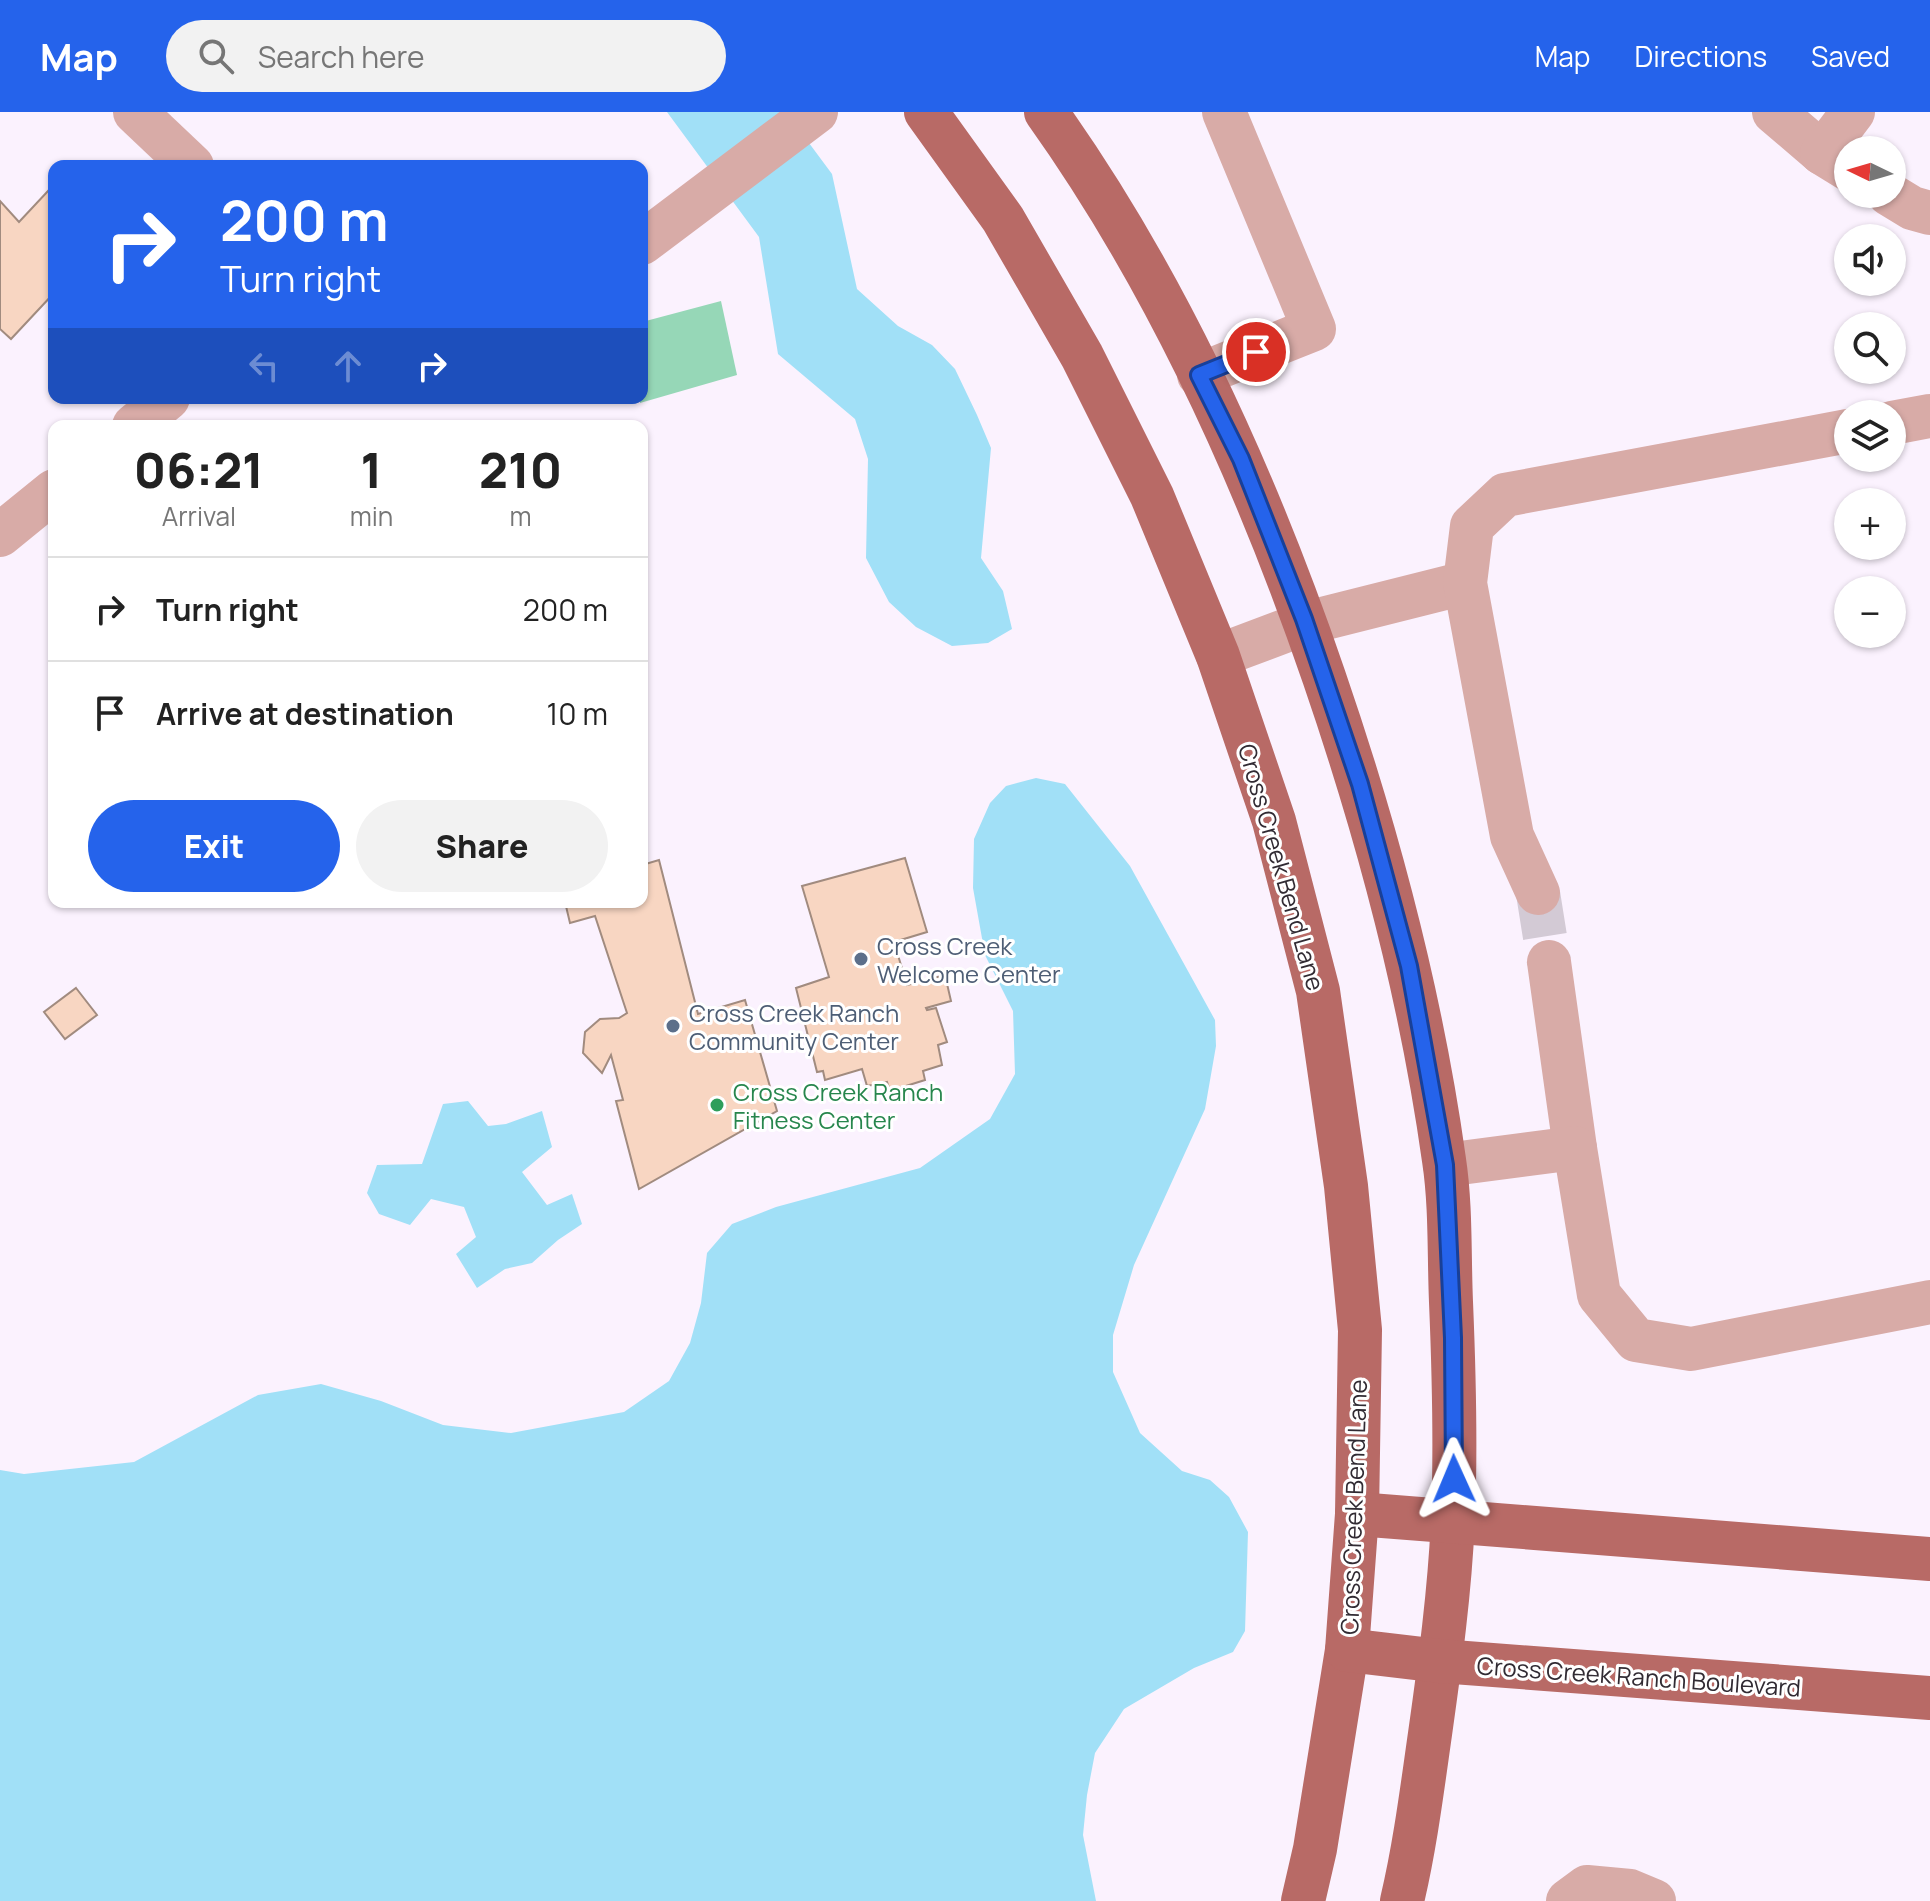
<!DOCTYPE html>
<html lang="en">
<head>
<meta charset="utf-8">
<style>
	:root { --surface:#fff; --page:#f2f2f2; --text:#222; --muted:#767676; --line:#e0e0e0; --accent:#2563eb }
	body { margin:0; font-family:Manrope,sans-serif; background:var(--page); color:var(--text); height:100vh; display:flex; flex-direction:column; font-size:30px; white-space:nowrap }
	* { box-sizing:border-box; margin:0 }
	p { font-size:26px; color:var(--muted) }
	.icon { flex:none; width:44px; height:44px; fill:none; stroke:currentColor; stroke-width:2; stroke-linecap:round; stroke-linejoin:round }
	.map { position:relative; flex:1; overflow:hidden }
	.drawer { position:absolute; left:48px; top:308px; width:600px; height:488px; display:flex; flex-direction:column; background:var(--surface); border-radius:16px; box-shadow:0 2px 6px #0004 }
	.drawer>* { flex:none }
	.top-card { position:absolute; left:48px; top:48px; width:600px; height:244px; border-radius:16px; box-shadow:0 2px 6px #0004; background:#2563eb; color:#fff; overflow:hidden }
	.needle { width:52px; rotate:275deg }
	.tools { position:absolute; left:1834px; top:24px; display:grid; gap:16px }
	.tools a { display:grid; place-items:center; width:72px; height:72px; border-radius:50%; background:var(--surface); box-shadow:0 2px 6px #0004; font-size:40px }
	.pin { position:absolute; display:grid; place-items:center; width:68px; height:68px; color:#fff; margin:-34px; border:4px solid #fff; border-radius:50%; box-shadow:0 2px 8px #0007 }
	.me { position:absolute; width:88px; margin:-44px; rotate:359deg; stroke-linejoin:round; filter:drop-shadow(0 0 6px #0008) }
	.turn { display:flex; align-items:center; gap:28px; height:168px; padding:0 40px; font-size:36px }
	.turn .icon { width:104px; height:104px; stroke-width:2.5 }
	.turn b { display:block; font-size:56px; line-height:68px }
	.lanes { display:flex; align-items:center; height:76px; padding:0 40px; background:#0003; justify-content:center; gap:40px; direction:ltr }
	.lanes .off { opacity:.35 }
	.eta { display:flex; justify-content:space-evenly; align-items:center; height:136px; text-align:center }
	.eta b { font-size:48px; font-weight:800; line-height:56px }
	.action { display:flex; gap:16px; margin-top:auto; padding:16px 40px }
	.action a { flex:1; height:92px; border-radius:48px; background:var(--accent); color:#fff; font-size:32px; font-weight:800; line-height:92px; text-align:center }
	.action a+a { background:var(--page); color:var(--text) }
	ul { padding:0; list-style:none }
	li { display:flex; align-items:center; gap:24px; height:104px; padding:0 40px; border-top:2px solid var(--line) }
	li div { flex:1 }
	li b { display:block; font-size:30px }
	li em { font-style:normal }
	header { display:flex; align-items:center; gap:48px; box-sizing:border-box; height:112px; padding:0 40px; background:var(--accent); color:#fff }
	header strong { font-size:38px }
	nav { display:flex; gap:44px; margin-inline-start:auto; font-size:28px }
	.search { width:560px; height:72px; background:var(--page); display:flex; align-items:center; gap:20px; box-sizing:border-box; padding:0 28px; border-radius:44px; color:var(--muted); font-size:30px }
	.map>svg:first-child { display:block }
	.green { fill:#96d7b7 }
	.water { fill:#a1e0f7 }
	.building { fill:#f8d6c2; stroke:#a18b7f; stroke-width:2 }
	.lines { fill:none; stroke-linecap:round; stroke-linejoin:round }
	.minor-tunnel { stroke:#d3cad5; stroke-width:44; stroke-dasharray:44 22; stroke-linecap:butt }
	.minor { stroke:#d8aba7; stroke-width:44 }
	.major { stroke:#b86a66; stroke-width:44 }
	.route-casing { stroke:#184099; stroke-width:20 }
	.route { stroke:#2563eb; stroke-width:14 }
	.service-dot { fill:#5c6f8a; stroke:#fff; stroke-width:3 }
	.leisure-dot { fill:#2e9e5b; stroke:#fff; stroke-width:3 }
	.labels { text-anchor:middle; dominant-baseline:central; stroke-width:6; stroke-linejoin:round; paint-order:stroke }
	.street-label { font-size:24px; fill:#312b33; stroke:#fff }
	.service-label { font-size:24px; fill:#4e5e75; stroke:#fff; text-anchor:start }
	.leisure-label { font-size:24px; fill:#27864d; stroke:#fff; text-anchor:start }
</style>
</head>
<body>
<header>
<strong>Map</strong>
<div class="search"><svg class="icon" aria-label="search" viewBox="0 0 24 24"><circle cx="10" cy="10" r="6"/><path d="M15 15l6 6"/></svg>Search here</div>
<nav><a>Map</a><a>Directions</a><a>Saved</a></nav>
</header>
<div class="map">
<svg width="1930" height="1789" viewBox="0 0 1930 1789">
	<rect width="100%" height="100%" fill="#fbf2fe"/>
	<!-- green -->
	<path class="green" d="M721 189 737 263 640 291 642 210Z"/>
	<!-- water -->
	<g class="water">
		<path d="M667 0H786L832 62 857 177 898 214 932 233 955 257 977 303 991 336 981 446 1003 479 1012 517 988 531 952 534 916 515 889 490 866 446 868 347 855 307 778 242 759 125Z"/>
		<path d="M1036 666 1065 672 1130 754 1215 908 1216 934 1205 997 1134 1153 1113 1223V1260L1140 1321 1182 1359 1210 1368 1229 1385 1248 1420 1245 1519 1233 1540 1194 1556 1124 1597 1095 1641 1087 1683 1083 1723 1096 1789H0V1358L24 1362 134 1350 258 1283 321 1272 381 1289 443 1313 511 1321 624 1300 669 1269 690 1231 701 1191 707 1141 732 1112 776 1095 920 1056 990 1007 1015 962 1013 899 985 843 973 776 974 727 990 691 1006 674Z"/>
		<path d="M468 989 488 1014 506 1012 542 999 552 1035 522 1060 547 1093 572 1082 582 1112 558 1128 532 1151 505 1157 477 1176 456 1142 476 1125 464 1095 431 1087 410 1113 379 1102 367 1081 377 1053 422 1052 443 992Z"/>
	</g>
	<!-- building -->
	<g class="building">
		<path d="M48 79 54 85V181L11 227 0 217V89L19 110Z"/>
		<path d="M905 746 927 820 894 830 907 873 945 863 951 889 926 896 927 898 936 896 947 930 938 933 942 953 923 959 925 968 890 979 887 970 867 974 862 957 825 968 823 959 817 960 796 876 829 865 802 774Z"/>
		<path d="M659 748 698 902 745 888 777 999 639 1077 616 989 623 988 611 943 602 961 583 941 585 920 600 907 619 906 627 901 595 804 570 811 565 790H642V753Z"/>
		<path d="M76 876 97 903 65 927 44 900Z"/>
	</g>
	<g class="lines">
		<!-- minor-tunnel -->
		<path class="minor-tunnel" d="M1538 781 1549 850"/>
		<!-- minor -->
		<g class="minor">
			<path d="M135 0 192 54"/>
			<path d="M1774 0 1822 41 1848 57"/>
			<path d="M1822 41 1853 0"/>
			<path d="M1889 82 1912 96 1930 101"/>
			<path d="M642 131 816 0"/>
			<path d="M1199 263 1314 217 1224 0"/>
			<path d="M1892 311 1930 304"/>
			<path d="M134 314 168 286"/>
			<path d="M0 423 54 379"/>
			<path d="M1218 544 1306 511 1465 471"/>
			<path d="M1538 781 1512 724 1465 471 1472 414 1505 383 1848 319"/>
			<path d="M1549 850 1575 1036"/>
			<path d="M1445 1053 1575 1036 1599 1183 1636 1228 1691 1237 1930 1190"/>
			<path d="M1568 1789 1587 1775 1630 1779 1654 1789"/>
		</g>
		<!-- major -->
		<g class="major">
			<path d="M926 0 1003 107 1082 244 1152 384 1218 544 1274 709 1318 879 1346 1074 1360 1218 1357 1402 1347 1538 1315 1737 1303 1789"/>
			<path d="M1046 0C1168 171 1256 366 1324 565 1378 722 1421 883 1444 1048 1451 1094 1449 1143 1451 1190 1454 1261 1456 1334 1453 1406 1450 1478 1440 1551 1430 1622 1422 1678 1415 1734 1402 1789"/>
			<path d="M1357 1402 1930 1447"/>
			<path d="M1347 1538 1440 1549 1930 1586"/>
		</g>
	</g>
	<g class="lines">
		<defs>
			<path id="route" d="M1256 240 1199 263 1241 347 1304 507 1360 672 1409 854 1445 1053 1453 1226 1454 1367"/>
		</defs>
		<!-- route casing -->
		<use href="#route" class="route-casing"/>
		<!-- route -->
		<use href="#route" class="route"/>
	</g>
	<!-- markers -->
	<g class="service-dot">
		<circle cx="861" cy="847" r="8"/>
		<circle cx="673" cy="914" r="8"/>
	</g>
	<circle class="leisure-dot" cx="717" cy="993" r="8"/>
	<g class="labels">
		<!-- street labels -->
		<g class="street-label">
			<text transform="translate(1282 755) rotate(74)">Cross Creek Bend Lane</text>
			<text transform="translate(1353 1395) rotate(-88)">Cross Creek Bend Lane</text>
			<text transform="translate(1639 1564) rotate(4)">Cross Creek Ranch Boulevard</text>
		</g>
		<!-- service labels -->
		<g class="service-label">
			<text x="877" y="833">Cross Creek<tspan x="877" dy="28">Welcome Center</tspan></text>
			<text x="689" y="900">Cross Creek Ranch<tspan x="689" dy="28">Community Center</tspan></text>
		</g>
		<!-- leisure labels -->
		<g class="leisure-label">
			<text x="733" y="979">Cross Creek Ranch<tspan x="733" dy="28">Fitness Center</tspan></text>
		</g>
	</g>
</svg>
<div class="tools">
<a><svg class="needle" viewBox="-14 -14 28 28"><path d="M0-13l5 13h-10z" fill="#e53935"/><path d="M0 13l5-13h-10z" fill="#767676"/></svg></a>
<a><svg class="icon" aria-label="sound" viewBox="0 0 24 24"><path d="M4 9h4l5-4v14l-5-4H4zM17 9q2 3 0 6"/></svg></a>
<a><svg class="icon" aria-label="search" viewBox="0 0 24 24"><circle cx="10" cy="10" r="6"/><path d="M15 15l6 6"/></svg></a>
<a><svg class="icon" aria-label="layers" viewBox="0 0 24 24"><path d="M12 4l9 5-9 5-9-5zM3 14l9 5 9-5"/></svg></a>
<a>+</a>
<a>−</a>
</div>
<div class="pin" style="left:1256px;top:240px;background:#d93025"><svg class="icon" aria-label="arrive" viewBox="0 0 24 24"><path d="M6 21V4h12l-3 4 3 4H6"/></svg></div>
<svg class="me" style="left:1454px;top:1367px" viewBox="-20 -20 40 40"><path d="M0-17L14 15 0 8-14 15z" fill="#2563eb" stroke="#fff" stroke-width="4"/></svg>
<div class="top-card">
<div class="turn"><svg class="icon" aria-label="right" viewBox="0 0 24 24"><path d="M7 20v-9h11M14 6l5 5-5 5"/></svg><div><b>200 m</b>Turn right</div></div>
<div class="lanes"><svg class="icon off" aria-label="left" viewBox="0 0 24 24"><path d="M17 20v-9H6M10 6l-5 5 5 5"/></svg><svg class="icon off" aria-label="ahead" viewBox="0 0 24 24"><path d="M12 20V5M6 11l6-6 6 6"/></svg><svg class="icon" aria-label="right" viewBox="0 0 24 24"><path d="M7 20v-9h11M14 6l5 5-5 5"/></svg></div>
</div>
<section class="drawer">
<div class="eta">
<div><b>06:21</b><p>Arrival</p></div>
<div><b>1</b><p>min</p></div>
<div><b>210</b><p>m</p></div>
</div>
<ul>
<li><svg class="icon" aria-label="right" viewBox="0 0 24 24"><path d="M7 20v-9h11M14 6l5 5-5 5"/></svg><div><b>Turn right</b></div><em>200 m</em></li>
<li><svg class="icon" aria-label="arrive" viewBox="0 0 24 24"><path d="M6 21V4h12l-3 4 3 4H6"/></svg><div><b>Arrive at destination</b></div><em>10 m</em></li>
</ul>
<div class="action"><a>Exit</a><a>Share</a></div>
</section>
</div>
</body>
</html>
